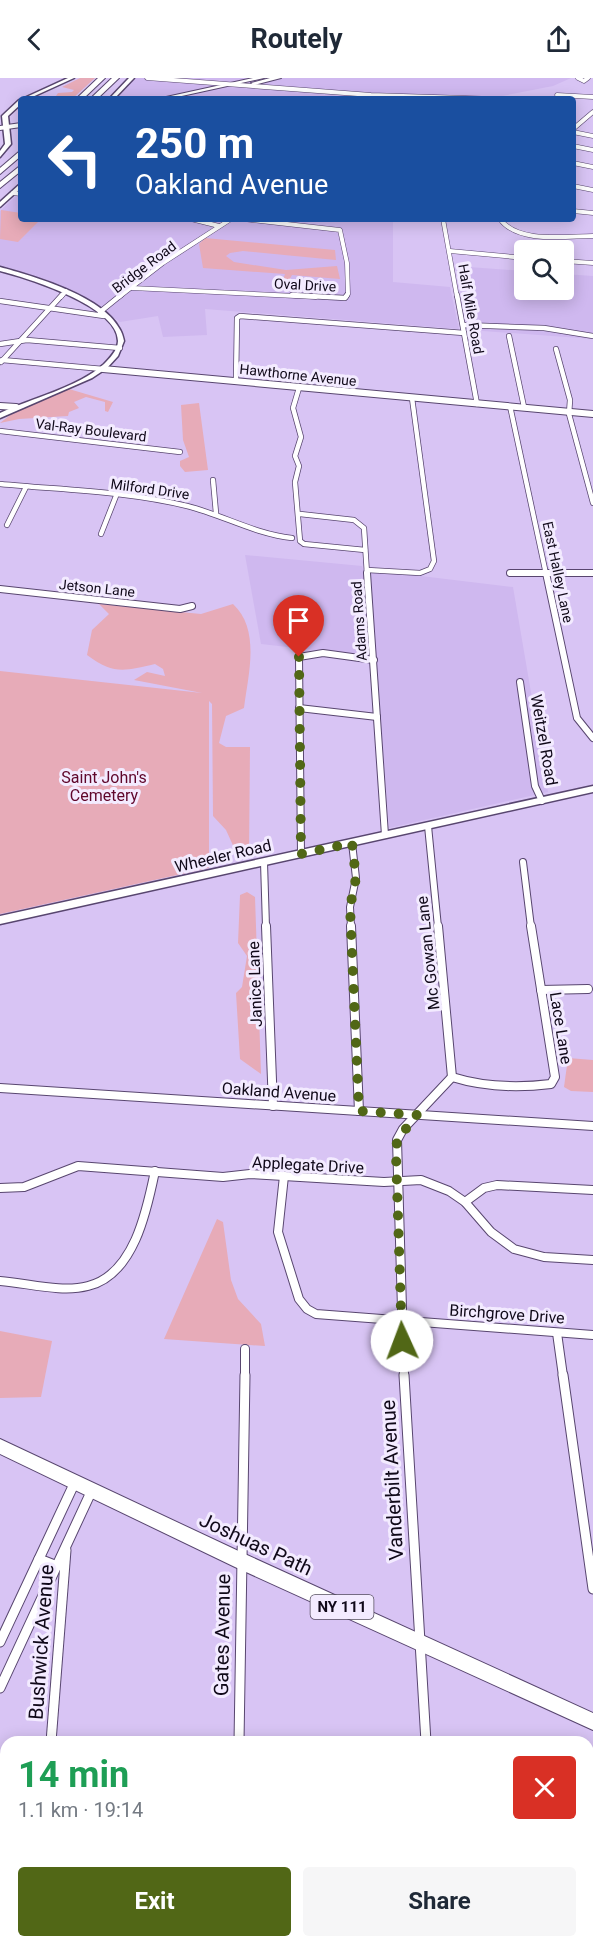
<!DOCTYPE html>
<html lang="en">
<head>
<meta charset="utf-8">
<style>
	:root { --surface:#fff; --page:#f6f6f7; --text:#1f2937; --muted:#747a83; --accent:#516716 }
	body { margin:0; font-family:Roboto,sans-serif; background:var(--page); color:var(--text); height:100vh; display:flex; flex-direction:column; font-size:22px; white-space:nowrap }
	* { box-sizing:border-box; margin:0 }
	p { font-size:20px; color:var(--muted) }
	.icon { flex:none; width:33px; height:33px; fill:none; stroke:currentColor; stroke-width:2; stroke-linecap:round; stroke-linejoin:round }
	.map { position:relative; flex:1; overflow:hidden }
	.sheet { position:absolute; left:0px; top:1658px; width:594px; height:212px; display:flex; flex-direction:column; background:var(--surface); border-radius:18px 18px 0 0; box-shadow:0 3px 15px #0003 }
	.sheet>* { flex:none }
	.top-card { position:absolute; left:18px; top:18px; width:558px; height:126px; border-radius:6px; box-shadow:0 3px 15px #0003; background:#1a4fa0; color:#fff; overflow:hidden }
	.tools { position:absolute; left:514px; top:162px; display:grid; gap:12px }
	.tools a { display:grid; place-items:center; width:60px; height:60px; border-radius:6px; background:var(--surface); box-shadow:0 3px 15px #0003; font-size:30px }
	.pin { position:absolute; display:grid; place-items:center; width:51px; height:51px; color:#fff; margin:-62px -26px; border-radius:50% 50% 50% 0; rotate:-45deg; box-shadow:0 0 6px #0007 }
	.pin .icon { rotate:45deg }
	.me { position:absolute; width:66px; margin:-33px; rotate:358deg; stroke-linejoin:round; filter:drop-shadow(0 0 4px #0008) }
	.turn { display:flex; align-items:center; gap:21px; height:126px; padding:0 18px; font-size:27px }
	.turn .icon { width:78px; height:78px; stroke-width:2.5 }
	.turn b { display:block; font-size:42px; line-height:51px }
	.round { display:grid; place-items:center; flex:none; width:63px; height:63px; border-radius:6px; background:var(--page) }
	.headline { display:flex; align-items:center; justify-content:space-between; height:102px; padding:0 18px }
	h1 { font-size:36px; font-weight:700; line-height:45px; color:#1e9e55 }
	.cta { display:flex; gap:12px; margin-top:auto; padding:12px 18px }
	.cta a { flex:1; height:69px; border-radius:6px; background:var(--accent); color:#fff; font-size:24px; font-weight:700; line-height:69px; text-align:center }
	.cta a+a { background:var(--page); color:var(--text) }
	header { display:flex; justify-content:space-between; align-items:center; height:78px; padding:0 18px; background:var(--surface); font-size:27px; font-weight:700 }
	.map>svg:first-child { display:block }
	.built { fill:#cfb8ef }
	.green { fill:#e7abb8 }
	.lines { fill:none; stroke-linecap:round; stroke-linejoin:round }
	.minor-far4-casing { stroke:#58466f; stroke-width:5 }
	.minor-far3-casing { stroke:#58466f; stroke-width:6 }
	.minor-far2-casing { stroke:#58466f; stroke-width:8 }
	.minor-far1-casing { stroke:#58466f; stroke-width:10 }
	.minor-casing { stroke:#58466f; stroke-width:11 }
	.tertiary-casing { stroke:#58466f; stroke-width:8 }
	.secondary-casing { stroke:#58466f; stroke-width:3 }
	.primary-casing { stroke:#58466f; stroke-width:2 }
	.trunk-casing { stroke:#58466f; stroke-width:2 }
	.motorway-casing { stroke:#58466f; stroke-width:2 }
	.minor-far4 { stroke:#fff; stroke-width:4 }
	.minor-far3 { stroke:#fff; stroke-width:4.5 }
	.minor-far2 { stroke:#fff; stroke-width:6 }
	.minor-far1 { stroke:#fff; stroke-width:8 }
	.minor { stroke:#fff; stroke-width:9 }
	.tertiary { stroke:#fff; stroke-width:6 }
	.secondary { fill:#fff; fill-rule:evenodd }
	.primary { fill:#fff; fill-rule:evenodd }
	.trunk { fill:#fff; fill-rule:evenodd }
	.motorway { fill:#fff; fill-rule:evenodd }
	.route { stroke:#516716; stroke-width:10; stroke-dasharray:0 18 }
	.labels { text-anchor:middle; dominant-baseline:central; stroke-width:6; stroke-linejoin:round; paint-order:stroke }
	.far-street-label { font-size:14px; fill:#100919; stroke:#f3ebff }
	.shield { fill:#f3ebff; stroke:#544d5e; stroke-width:1.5 }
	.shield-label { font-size:15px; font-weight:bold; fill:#100919 }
	.street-label { font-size:16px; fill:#100919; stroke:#f3ebff }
	.park-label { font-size:16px; fill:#5f062b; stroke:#f3ebff }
	.near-street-label { font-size:20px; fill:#100919; stroke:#f3ebff }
</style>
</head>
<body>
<header><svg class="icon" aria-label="back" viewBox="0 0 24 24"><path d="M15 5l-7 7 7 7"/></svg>Routely<svg class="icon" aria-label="share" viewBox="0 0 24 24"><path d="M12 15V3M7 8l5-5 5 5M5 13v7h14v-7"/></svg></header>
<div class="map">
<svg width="593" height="1868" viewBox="0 0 593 1868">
	<rect width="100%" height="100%" fill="#d8c4f4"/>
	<!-- built -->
	<g class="built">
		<path d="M136 0H571L553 8 487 21H115Z"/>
		<path d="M21 113V141H393V204L450 209 459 251 205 231 207 257 163 259 158 238 120 244 86 221 44 201 0 190V133Z"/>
		<path d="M455 188 525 193V212H564V196L593 198V261L469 252Z"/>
		<path d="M245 477 362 488 363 491 513 509 548 714 389 750 376 579 261 566Z"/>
	</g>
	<!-- green -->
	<g class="green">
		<path d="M80 0H95L72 21H54L58 15 72 14 74 12 62 9Z"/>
		<path d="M1 132 21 135V141H41L18 164 0 161Z"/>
		<path d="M205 160 335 172 336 182 243 173 230 175 226 178 234 184 286 192 337 188 340 201 292 197 284 211 280 210 285 196 203 190 199 166Z"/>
		<path d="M69 311 113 324 108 334 105 333V324L86 319 74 324 79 330 69 334 68 338 19 341 0 345 18 331Z"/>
		<path d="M199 325 208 392 185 394 180 388V383L189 379 183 362 181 327Z"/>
		<path d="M99 526 201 536 233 526C261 552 248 597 244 630L226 638 219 665 226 669H250L249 776 236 774 226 752 213 738 212 626 209 623V790L0 836V593L202 615 134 602 147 594 165 598 163 591 155 586C124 593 114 597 87 577L92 552 109 536Z"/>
		<path d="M247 814 255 819 261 996 240 981 236 915 242 909 247 878 238 865 240 817Z"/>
		<path d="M568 980 593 982V1014L571 1013 564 1009Z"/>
		<path d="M217 1141 223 1144 231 1202 238 1221 261 1246 265 1268 164 1261Z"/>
		<path d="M0 1253 52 1263 41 1319 0 1320Z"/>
	</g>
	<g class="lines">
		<defs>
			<g id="minor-far4">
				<path d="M147 0 371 17 497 21"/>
				<path d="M578 0 584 3 588 0"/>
				<path d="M557 17 593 19"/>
				<path d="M573 51 593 34"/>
				<path d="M573 54 593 58"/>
				<path d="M573 68 593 72"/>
				<path d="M573 85 593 89"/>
				<path d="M573 108 593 112"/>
				<path d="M13 115 21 116"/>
				<path d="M573 133 593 135"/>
				<path d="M191 141 219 148"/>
				<path d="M243 141 340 152 347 185 348 216 346 219"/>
				<path d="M443 141 457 219"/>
				<path d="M500 141C518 166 566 158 593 158"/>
				<path d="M450 173 525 180"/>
				<path d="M564 183 593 185"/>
				<path d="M132 210 316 219"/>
				<path d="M61 219 66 213"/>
				<path d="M119 219 163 185 231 141"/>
			</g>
			<g id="minor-far3">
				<path d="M292 217 345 220 347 217"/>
				<path d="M457 217 477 326"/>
				<path d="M0 223 104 238"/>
				<path d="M100 234 121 217"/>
				<path d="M463 247 544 250 593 258"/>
				<path d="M509 258 524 329"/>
				<path d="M0 266 27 262 120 270"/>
				<path d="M556 271 570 322 569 336 593 425"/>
				<path d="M2 282 103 291"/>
				<path d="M1 284 62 217"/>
				<path d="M236 303 237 240 240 238 464 255"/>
				<path d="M299 310 293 330 301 359 295 378 299 388 295 404 300 463 304 466 365 472"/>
				<path d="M510 328 546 496"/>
				<path d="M0 353 180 374"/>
				<path d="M213 402 216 435"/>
				<path d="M0 406C62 412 126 413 187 428 223 437 255 456 292 460"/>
				<path d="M300 436 354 442 364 450 367 496"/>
				<path d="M7 447 26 409"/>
				<path d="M101 456 116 418"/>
				<path d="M367 492 420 495 430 491 434 483 412 320"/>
				<path d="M510 495H593"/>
			</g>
			<g id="minor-far2">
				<path d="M367 495 385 757"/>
				<path d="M510 495H593"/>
				<path d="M546 495 577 640 593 660"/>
				<path d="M0 511 180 531 192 528"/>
				<path d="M520 604 535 708 542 723"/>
				<path d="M299 630 377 639"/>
				<path d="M428 748 438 849"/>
				<path d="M301 776 299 579 323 575 374 582"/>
				<path d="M264 784 266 849"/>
				<path d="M523 784 531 849"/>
				<path d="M351 849 350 829 356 800 352 765"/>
			</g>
			<g id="minor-far1">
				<path d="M266 848 273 1028"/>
				<path d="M351 848 359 1033"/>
				<path d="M438 848 452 999"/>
				<path d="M541 912 588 911"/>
				<path d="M452 999C484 1009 518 1010 551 1006L555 999 531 848"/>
				<path d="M0 1010 593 1048"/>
				<path d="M284 1098 278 1154 299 1221 307 1231 316 1236 593 1257"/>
				<path d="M0 1110 24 1109 78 1088 223 1099 250 1096 384 1104 421 1102 449 1113 465 1124 491 1154 514 1171 544 1179 593 1182"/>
				<path d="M465 1124 484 1110 497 1107 593 1112"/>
				<path d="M0 1203C28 1205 61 1215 88 1208 134 1197 147 1132 155 1093"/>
				<path d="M557 1255 563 1298"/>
				<path d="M245 1298V1271"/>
				<path d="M404 1298 397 1062 403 1051 452 999"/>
			</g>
			<g id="minor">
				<path d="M404 1297 426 1664"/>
				<path d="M563 1297 593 1511"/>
				<path d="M39 1481 57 1488"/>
				<path d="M0 1564 75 1404"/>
				<path d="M0 1610 92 1412"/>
				<path d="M51 1664 66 1472"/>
				<path d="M239 1664 245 1297"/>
				<path d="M440 1863V1868"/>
				<path d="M33 1868 34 1863"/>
				<path d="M236 1868 237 1863"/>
			</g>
			<g id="tertiary">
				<path d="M103 291 593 336"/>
				<path d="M0 328 16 329"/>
			</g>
			<g id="secondary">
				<path d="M68 0H74L28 21H22Z"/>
				<path d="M129 0H134L114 21H109Z"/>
				<path d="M19 22H21V26L8 38 11 66 0 79V73L5 66 2 38Z"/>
				<path d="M21 105V110L0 129V124Z"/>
				<path d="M0 189C33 198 102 218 119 250 122 254 123 259 124 263L118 278 107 290 92 300 0 340V335C32 320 77 310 104 286 109 281 118 272 118 263 118 228 27 200 0 193Z"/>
				<path d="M593 708V714L0 846V838Z"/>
			</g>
			<path id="primary" d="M0 1361 247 1477 593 1635V1652L235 1489 0 1376Z"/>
			<g id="trunk">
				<path d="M253 0H264L168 21H157Z"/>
				<path d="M270 0H281L254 7 251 5Z"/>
				<path d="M21 45V49L0 52V48Z"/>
			</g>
			<g id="motorway">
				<path d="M98 0H105L83 21H76Z"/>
				<path d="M112 0H119L97 21H90Z"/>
				<path d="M21 72V78L0 96V90Z"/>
				<path d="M21 87V93L0 110V104Z"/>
			</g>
		</defs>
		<!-- minor-far4 casing -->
		<use href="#minor-far4" class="minor-far4-casing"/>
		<!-- minor-far3 casing -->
		<use href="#minor-far3" class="minor-far3-casing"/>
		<!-- minor-far2 casing -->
		<use href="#minor-far2" class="minor-far2-casing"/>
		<!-- minor-far1 casing -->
		<use href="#minor-far1" class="minor-far1-casing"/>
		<!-- minor casing -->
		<use href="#minor" class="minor-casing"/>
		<!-- tertiary casing -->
		<use href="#tertiary" class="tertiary-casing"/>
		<!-- secondary casing -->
		<use href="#secondary" class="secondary-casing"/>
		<!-- primary casing -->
		<use href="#primary" class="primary-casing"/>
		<!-- trunk casing -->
		<use href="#trunk" class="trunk-casing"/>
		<!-- motorway casing -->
		<use href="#motorway" class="motorway-casing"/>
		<!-- minor-far4 -->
		<use href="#minor-far4" class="minor-far4"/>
		<!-- minor-far3 -->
		<use href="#minor-far3" class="minor-far3"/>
		<!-- minor-far2 -->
		<use href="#minor-far2" class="minor-far2"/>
		<!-- minor-far1 -->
		<use href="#minor-far1" class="minor-far1"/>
		<!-- minor -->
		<use href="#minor" class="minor"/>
		<!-- tertiary -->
		<use href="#tertiary" class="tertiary"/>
		<!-- secondary -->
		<use href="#secondary" class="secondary"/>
		<!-- primary -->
		<use href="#primary" class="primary"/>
		<!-- trunk -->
		<use href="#trunk" class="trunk"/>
		<!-- motorway -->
		<use href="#motorway" class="motorway"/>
	</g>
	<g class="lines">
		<!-- route -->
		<path class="route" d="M299 579 301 776 352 765 356 800 350 829 359 1033 417 1037 397 1062 396 1077 402 1263"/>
	</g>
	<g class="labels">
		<!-- far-street labels -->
		<g class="far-street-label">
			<text transform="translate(144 189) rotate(-37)">Bridge Road</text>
			<text transform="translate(305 207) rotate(3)">Oval Drive</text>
			<text transform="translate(471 231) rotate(80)">Half Mile Road</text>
			<text transform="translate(298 297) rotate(6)">Hawthorne Avenue</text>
			<text transform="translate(91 352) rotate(7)">Val-Ray Boulevard</text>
			<text transform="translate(150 411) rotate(8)">Milford Drive</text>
			<text transform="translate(558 494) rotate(78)">East Halley Lane</text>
			<text transform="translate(97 510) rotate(6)">Jetson Lane</text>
			<text transform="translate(359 543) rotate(-94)">Adams Road</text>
		</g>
		<!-- shield labels -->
		<rect class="shield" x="310.5" y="1517" width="63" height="24" rx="4.5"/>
		<g class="shield-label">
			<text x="342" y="1529">NY 111</text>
		</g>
		<!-- street labels -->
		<g class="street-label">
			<text transform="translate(544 662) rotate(80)">Weitzel Road</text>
			<text transform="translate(223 778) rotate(-13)">Wheeler Road</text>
			<text transform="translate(428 875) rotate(-96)">Mc Gowan Lane</text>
			<text transform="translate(255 906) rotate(-92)">Janice Lane</text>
			<text transform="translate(561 950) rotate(81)">Lace Lane</text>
			<text transform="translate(279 1014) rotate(4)">Oakland Avenue</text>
			<text transform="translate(308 1087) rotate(3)">Applegate Drive</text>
			<text transform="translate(507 1236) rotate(4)">Birchgrove Drive</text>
		</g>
		<!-- park labels -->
		<g class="park-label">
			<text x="104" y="699">Saint John's<tspan x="104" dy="18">Cemetery</tspan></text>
		</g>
		<!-- near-street labels -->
		<g class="near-street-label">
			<text transform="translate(392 1402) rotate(-93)">Vanderbilt Avenue</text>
			<text transform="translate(256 1466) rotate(25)">Joshuas Path</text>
			<text transform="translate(222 1557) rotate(-89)">Gates Avenue</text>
			<text transform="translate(41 1564) rotate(-86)">Bushwick Avenue</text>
		</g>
	</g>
</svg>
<div class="tools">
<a><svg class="icon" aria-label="search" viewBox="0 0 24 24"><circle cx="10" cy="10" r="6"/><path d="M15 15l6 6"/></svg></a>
</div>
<div class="pin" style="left:299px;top:579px;background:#d93025"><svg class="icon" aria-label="arrive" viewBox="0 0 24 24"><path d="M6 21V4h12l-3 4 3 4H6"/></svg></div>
<svg class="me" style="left:402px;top:1263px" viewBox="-20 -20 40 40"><circle r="19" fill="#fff"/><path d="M0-13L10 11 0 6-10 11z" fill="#516716"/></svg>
<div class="top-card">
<div class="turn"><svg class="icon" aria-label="left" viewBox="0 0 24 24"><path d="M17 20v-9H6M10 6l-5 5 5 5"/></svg><div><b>250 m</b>Oakland Avenue</div></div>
</div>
<section class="sheet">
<div class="headline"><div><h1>14 min</h1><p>1.1 km · 19:14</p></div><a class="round" style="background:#d93025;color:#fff"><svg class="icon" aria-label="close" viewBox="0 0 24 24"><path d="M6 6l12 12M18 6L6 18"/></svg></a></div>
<div class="cta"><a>Exit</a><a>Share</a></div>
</section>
</div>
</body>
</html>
